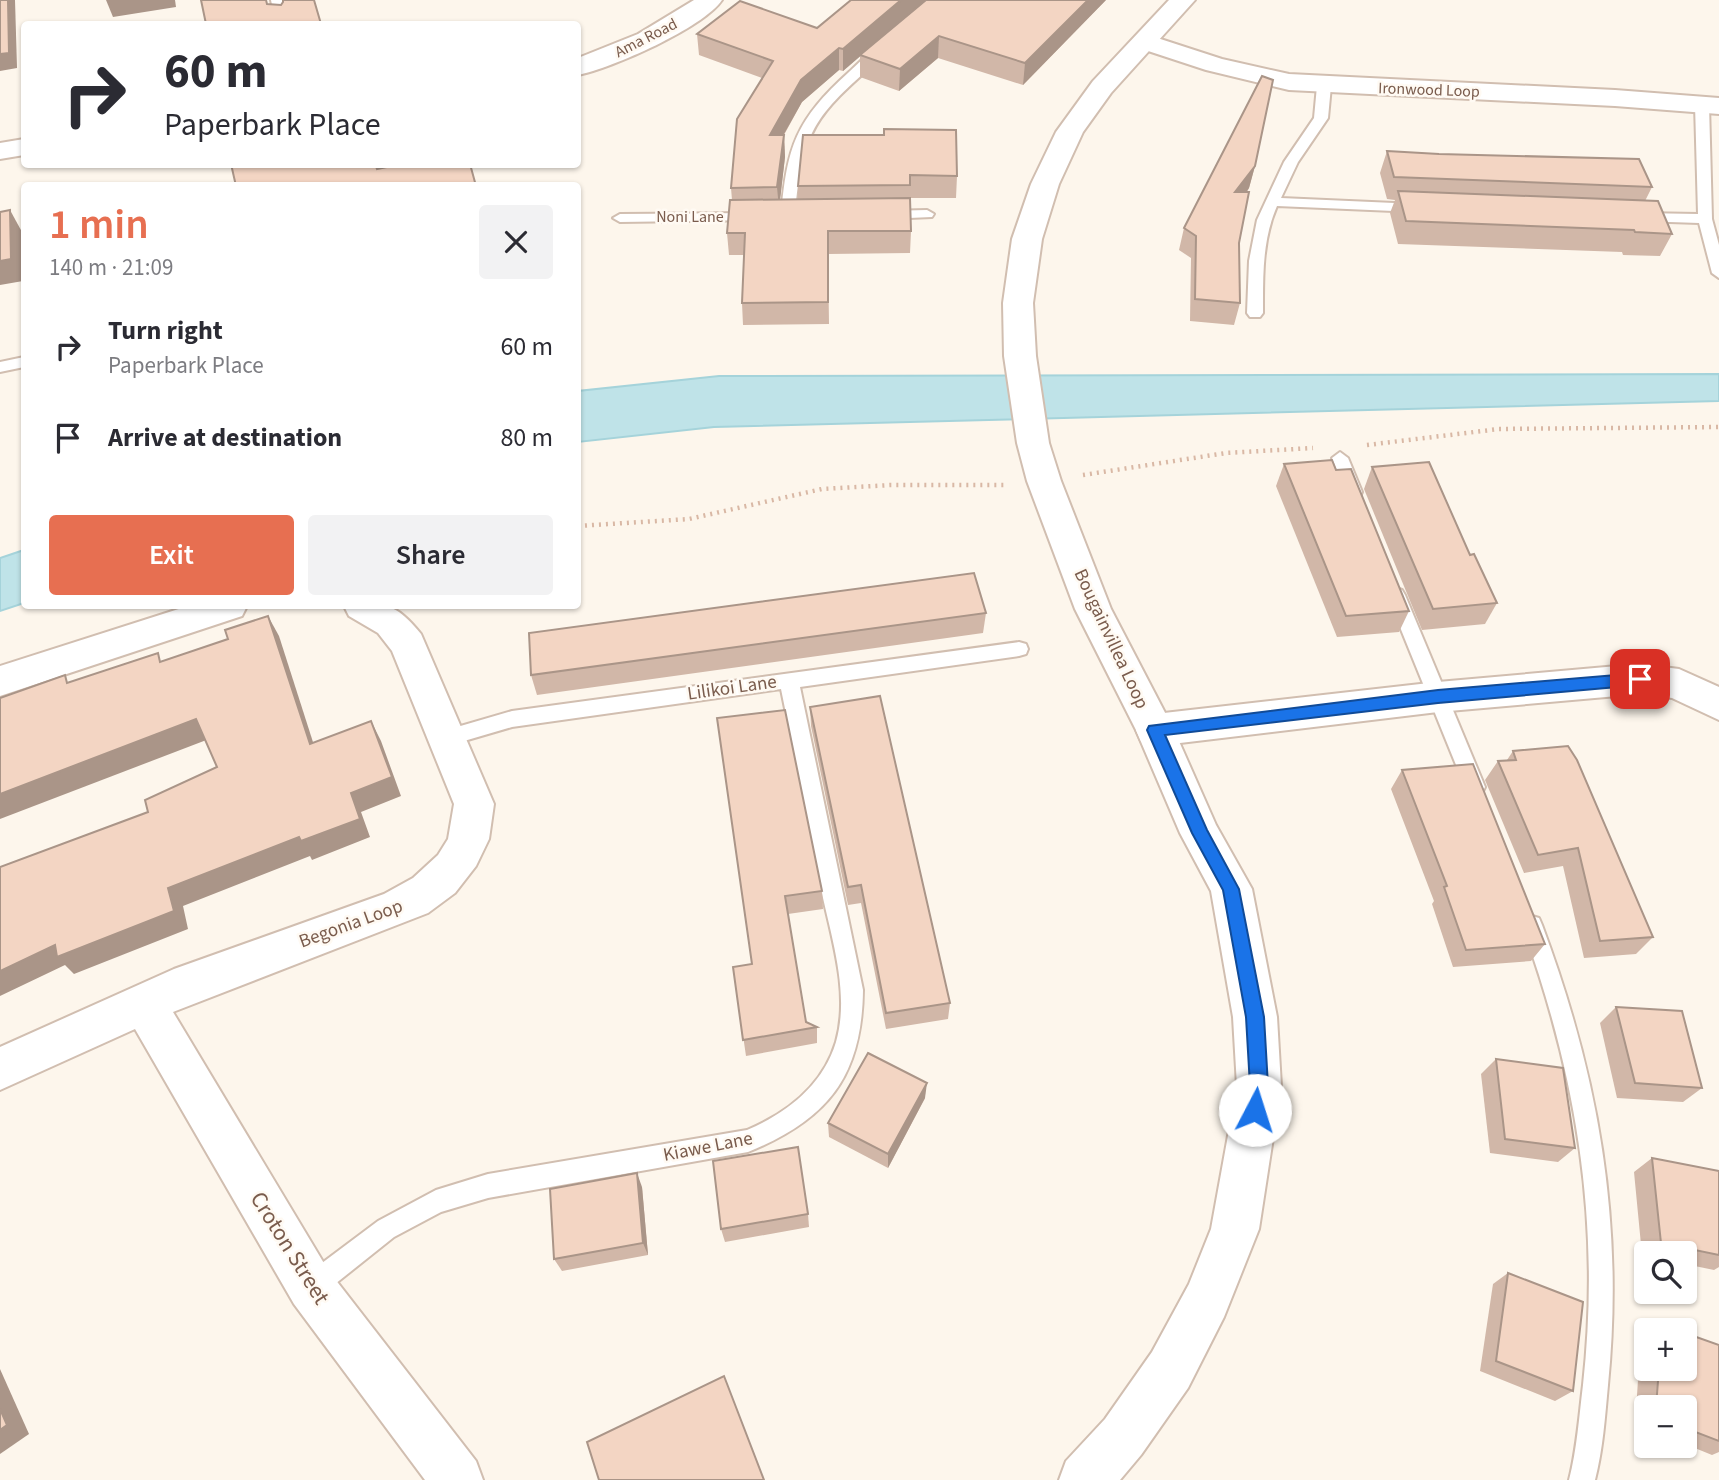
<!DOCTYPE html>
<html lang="en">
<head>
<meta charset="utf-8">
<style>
	:root { --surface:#fff; --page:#f2f2f3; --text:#2b2b33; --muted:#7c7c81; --accent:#e76f51 }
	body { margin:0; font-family:"Source Sans 3",sans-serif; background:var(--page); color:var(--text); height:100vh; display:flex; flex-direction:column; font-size:26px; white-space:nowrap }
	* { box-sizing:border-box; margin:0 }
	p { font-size:23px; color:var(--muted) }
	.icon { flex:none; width:38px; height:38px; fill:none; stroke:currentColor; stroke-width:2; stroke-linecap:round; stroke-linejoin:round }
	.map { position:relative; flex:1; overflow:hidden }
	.panel { position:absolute; left:21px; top:182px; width:560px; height:427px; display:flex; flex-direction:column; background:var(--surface); border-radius:7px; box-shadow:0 2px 5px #0004 }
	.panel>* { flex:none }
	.guide { position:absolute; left:21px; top:21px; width:560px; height:147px; border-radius:7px; box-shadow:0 2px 5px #0004; background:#fff; color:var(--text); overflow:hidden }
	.tools { position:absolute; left:1634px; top:1241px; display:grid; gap:14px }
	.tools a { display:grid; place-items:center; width:63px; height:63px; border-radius:7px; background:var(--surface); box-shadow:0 2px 5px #0004; font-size:35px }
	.pin { position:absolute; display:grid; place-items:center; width:60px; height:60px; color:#fff; margin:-30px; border-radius:14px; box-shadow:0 4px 10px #0006 }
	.me { position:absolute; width:77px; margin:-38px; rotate:5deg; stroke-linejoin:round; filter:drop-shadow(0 0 5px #0008) }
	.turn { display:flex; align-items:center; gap:24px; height:147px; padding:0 28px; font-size:32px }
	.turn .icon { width:91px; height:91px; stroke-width:2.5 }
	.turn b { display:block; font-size:49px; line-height:60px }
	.round { display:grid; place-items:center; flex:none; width:74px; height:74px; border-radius:7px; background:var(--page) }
	.overview { display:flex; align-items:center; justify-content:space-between; height:119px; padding:0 28px }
	h1 { font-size:42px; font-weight:600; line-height:52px; color:var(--accent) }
	.button { display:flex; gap:14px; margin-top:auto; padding:14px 28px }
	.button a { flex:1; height:80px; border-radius:7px; background:var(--accent); color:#fff; font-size:28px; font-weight:600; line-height:80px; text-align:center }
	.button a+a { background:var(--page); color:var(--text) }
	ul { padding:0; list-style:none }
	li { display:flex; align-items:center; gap:21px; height:91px; padding:0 28px }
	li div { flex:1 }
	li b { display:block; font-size:26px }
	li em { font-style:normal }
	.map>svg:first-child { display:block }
	.water { fill:#bfe3e8; stroke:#a5d3da; stroke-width:2 }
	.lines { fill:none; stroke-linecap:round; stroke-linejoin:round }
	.service-casing { stroke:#d1beb0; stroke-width:4 }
	.minor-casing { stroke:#d1beb0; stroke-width:4 }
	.tertiary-casing { stroke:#d1beb0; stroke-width:4 }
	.path { stroke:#d9b8a5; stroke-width:4.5; stroke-dasharray:2 5; stroke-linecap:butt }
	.service { fill:#fff; fill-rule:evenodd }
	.minor { fill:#fff; fill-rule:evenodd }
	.tertiary { fill:#fff; fill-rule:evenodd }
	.wall { fill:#d1b7a8 }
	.shaded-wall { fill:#aa9588 }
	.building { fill:#f3d5c3; stroke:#aa9588; stroke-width:2 }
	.route { fill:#1a73e8; stroke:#114b97; stroke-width:2 }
	.labels { text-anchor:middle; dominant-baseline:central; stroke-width:5; stroke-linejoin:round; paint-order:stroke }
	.far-street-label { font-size:16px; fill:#7a5c4d; stroke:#fffaf3 }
	.street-label { font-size:19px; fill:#7a5c4d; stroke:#fffaf3 }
	.near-street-label { font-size:23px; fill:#7a5c4d; stroke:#fffaf3 }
</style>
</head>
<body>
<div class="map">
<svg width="1719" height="1480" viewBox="0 0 1719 1480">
	<rect width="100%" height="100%" fill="#fdf6ec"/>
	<!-- water -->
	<g class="water">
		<path d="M1719 374V401L714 427 578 442V391L719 376Z"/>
		<path d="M24 550V603L0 611V558Z"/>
	</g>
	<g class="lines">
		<defs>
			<g id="service">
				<path d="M271 0H283L288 24H276Z"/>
				<path d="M879 48 885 52 884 55C818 114 802 125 795 216L788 220 783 219 781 216C787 146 796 120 849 72 858 64 868 52 879 48Z"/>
				<path d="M1324 82 1331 86 1328 118 1298 162 1281 198 1417 204 1424 208 1417 212 1277 206C1262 240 1263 277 1263 313L1260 317H1250L1247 313 1249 261 1257 220 1284 162 1314 118 1317 86Z"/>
				<path d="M1702 100 1709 104 1712 219 1719 245V278L1712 273 1699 223 1640 221 1633 217 1640 213 1698 214 1695 104Z"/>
				<path d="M927 210 934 214 932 217 886 219 879 215 886 211Z"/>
				<path d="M755 213 762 217 760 220 620 222 613 218 620 214Z"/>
				<path d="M24 357V367L0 372V362Z"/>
				<path d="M1340 452 1348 458 1362 492 1360 496 1354 498 1346 492 1332 458Z"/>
				<path d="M1396 588 1402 590 1405 595 1485 787 1482 793 1475 795 1468 793 1465 787 1387 595 1390 590Z"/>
				<path d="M1019 642 1026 644 1028 649 1026 654 1019 656 800 687 863 990C862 1077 827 1120 748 1152L488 1198 441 1212 394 1237 320 1296 311 1299 302 1296 299 1287 302 1278 378 1221 436 1190 488 1174 747 1130C787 1113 823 1085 836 1042 851 990 829 931 819 879 807 816 794 752 781 689L512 727 447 746 440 744 437 738 440 732 512 711Z"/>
				<path d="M1532 916 1539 918 1542 925C1599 1077 1624 1223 1608 1385 1605 1417 1603 1449 1595 1480H1569C1577 1449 1579 1417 1583 1385 1601 1223 1577 1077 1522 925L1525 918Z"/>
			</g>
			<g id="minor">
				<path d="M694 0H722C703 28 612 68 578 75V58L638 34Z"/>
				<path d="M1145 34 1222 59 1289 74 1615 90 1719 98V114L1615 106 1289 90 1206 70 1136 47 1132 42 1136 37Z"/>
				<path d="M24 139V155L0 159V143Z"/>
				<path d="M188 606H247L242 616 0 696V666Z"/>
				<path d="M344 606C384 602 395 602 421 634L494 804 489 839 476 866 455 893 428 913 173 1012 328 1270 476 1461 483 1480H425L294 1304 135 1029 0 1090V1047L174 969 384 894 413 878 438 855 448 839 454 804 392 651 378 633 349 616Z"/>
				<path d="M1640 664 1679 669 1719 687V720L1672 698 1640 694 1438 712 1155 746 1141 741 1136 730 1141 719 1155 714 1438 682Z"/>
			</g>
			<path id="tertiary" d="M1169 0H1195L1111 93 1083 132 1059 184 1042 239 1033 303 1036 356 1049 443 1061 481 1111 609 1174 730 1216 825 1252 889 1277 1017 1281 1086 1259 1229 1224 1317 1188 1388 1141 1455 1120 1480H1059L1066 1461 1105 1419 1152 1352 1189 1284 1211 1229 1237 1086 1233 1017 1211 891 1180 833 1136 730 1075 609 1027 481 1017 443 1004 356 1003 303 1012 239 1031 184 1056 132 1093 81Z"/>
		</defs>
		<!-- service casing -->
		<use href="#service" class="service-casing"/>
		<!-- minor casing -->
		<use href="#minor" class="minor-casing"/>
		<!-- tertiary casing -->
		<use href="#tertiary" class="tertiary-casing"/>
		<!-- path -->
		<g class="path">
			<path d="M1367 445 1499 429 1719 427"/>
			<path d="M1083 475 1226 453 1313 448"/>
			<path d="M578 526 689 519 822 489 891 485H1006"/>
		</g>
		<!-- service -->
		<use href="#service" class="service"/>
		<!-- minor -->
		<use href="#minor" class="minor"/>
		<!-- tertiary -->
		<use href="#tertiary" class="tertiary"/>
	</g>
	<!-- wall -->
	<g class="wall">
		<path d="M1106 0 1023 85 938 58 899 91 860 77V56L843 71 839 70 802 102 784 135 785 157 780 199H798V186L803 135 957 176 956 198H909L911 231 910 253 828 254 829 324 743 325 742 303 744 255H729L727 233 732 200 731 188 762 78 699 55 697 34 817 28Z"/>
		<path d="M1387 151 1652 187 1645 201 1672 234 1660 256 1623 255 1622 252 1398 244 1390 213 1395 200 1387 199 1380 173Z"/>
		<path d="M1255 166 1249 188 1247 192 1239 243 1240 303 1234 325 1190 321 1191 258 1179 250 1184 228Z"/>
		<path d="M1284 464 1336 470 1409 611 1399 632 1337 637 1276 486Z"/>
		<path d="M1372 467 1470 555 1497 603 1485 624 1422 630 1364 489Z"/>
		<path d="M986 613 983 633 537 695 531 675Z"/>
		<path d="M810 707 950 1003 948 1019 886 1029 861 903 848 905 811 726Z"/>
		<path d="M717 718 822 891 823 909 788 914 806 1022 817 1027V1043L746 1056 733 967 752 964Z"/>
		<path d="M1513 751 1653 937 1636 954 1584 958 1563 866 1524 873 1485 780 1498 761 1507 760Z"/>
		<path d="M1402 770 1545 944 1531 961 1453 967 1432 904 1434 901 1391 789Z"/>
		<path d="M1616 1007 1702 1088 1683 1102 1617 1098 1600 1023Z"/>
		<path d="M1496 1059 1575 1148 1558 1162 1490 1153 1481 1074Z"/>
		<path d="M925 1098 888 1168 829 1137 828 1123Z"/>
		<path d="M1652 1158 1719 1171V1267L1714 1270 1685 1264V1253H1647V1256L1642 1255 1634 1172Z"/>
		<path d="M642 1187 648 1255 562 1271 554 1259Z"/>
		<path d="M808 1214 809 1227 725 1242 721 1229Z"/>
		<path d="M1508 1273 1573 1391 1555 1401 1480 1371 1493 1284Z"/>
		<path d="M1661 1324 1678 1330H1650Z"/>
		<path d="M1647 1332V1368H1685L1719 1345V1452L1712 1455 1685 1444V1407H1647V1430L1635 1426 1641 1334Z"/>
	</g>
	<!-- shaded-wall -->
	<g class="shaded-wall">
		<path d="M8 0H15L17 68 0 71V54Z"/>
		<path d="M106 0H175L176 7 113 17Z"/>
		<path d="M901 0H926L843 71V49Z"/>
		<path d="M1088 0H1106L1023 85 1025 63Z"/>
		<path d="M939 36 938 58 899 91 900 69Z"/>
		<path d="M839 48V70L802 102 771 157 770 135 801 80Z"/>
		<path d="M784 135 785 157 779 209 777 187Z"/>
		<path d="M1255 166 1249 188 1230 214 1235 192Z"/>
		<path d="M10 210 22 232 23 281 0 285V261Z"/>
		<path d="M268 616 279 636 320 764 310 744Z"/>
		<path d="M196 719 209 739 0 819V794Z"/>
		<path d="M371 721 381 741 401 796 361 812 370 837 312 860 310 856 183 906 188 929 74 974 65 965 0 996V971L168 888 351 793Z"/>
		<path d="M927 1083 925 1098 888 1168V1154Z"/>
		<path d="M637 1173 642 1187 648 1255 643 1243Z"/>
		<path d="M0 1369 29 1434 0 1454Z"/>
	</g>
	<!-- building -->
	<g class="building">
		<path d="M0 0H8L9 53 0 54Z"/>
		<path d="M201 0H266L267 4 281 5 283 2V0H314L321 24H206Z"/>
		<path d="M851 0H901L843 49 839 48 801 80 770 135H784L777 187 731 188 737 119 773 61 697 34 740 1 817 28Z"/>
		<path d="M926 0H1088L1025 63 939 36 900 69 860 55Z"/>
		<path d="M1262 76 1273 80 1255 166 1235 192H1249L1239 243 1240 303 1195 299 1196 236 1184 228Z"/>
		<path d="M884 129 956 130 957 176 910 175V185L798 186 803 135H884Z"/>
		<path d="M1387 151 1439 154 1639 159 1652 187 1394 177Z"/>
		<path d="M231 164H304L305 166 323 165 322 164H375L377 169 401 164H470L476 186H236Z"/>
		<path d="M1398 191 1658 201 1672 234 1635 232 1634 230 1406 221Z"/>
		<path d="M910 198 911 231H828V302L742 303 745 233H727L730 200Z"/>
		<path d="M10 210 11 259 0 261V212Z"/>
		<path d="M1332 460 1336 470 1351 469 1409 611 1346 616 1284 464Z"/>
		<path d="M1429 462 1470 555 1474 554 1497 603 1433 609 1372 467Z"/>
		<path d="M974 573 986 613 531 675 529 633Z"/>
		<path d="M268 616 310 744 371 721 392 777 351 793 360 819 301 841 299 837 168 888 174 911 57 957 55 945 0 971V867L148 812 145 800 217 767 196 719 0 794V698L65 675 67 683 158 653 160 662 228 639 225 630Z"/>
		<path d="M880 696 950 1003 886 1013 861 885 848 887 810 707Z"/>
		<path d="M785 710 822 891 785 896 806 1022 817 1027 743 1040 733 967 752 964 717 718Z"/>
		<path d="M1568 746 1577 760 1653 937 1600 941 1578 848 1538 855 1498 761 1516 760 1513 751Z"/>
		<path d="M1473 764 1545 944 1466 950 1444 887 1447 886 1402 770Z"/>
		<path d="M1616 1007 1682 1011 1702 1088 1635 1083Z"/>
		<path d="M868 1053 927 1083 888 1154 828 1123Z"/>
		<path d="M1496 1059 1563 1068 1575 1148 1505 1139Z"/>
		<path d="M798 1147 808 1214 721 1229 713 1161Z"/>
		<path d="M1652 1158 1719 1171V1255L1661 1243Z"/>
		<path d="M637 1173 643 1243 554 1259 550 1189Z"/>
		<path d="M1508 1273 1583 1302 1573 1391 1496 1361Z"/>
		<path d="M1661 1324 1678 1330H1661Z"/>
		<path d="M1685 1333 1719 1345V1441L1685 1428V1407H1656L1659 1368H1685Z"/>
		<path d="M724 1376 764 1480H599L587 1442Z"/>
		<path d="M0 1409 7 1425 0 1430Z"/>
	</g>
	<!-- route -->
	<path class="route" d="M1640 673 1648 679 1640 685 1438 703 1165 735 1207 830 1239 889 1264 1017 1268 1086 1262 1116 1255 1119 1249 1116 1246 1110 1250 1086 1246 1017 1223 890 1192 833 1147 730 1149 726 1438 690Z"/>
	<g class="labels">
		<!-- far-street labels -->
		<g class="far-street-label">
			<text transform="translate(646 38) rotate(-27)">Ama Road</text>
			<text transform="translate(1429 90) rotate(2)">Ironwood Loop</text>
			<text x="690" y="217">Noni Lane</text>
		</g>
		<!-- street labels -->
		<g class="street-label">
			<text transform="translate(1111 639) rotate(65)">Bougainvillea Loop</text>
			<text transform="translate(732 688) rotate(-8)">Lilikoi Lane</text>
			<text transform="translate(351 924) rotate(-20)">Begonia Loop</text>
			<text transform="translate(708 1147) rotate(-11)">Kiawe Lane</text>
		</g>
		<!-- near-street labels -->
		<g class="near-street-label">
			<text transform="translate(290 1248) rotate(58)">Croton Street</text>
		</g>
	</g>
</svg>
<div class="tools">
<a><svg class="icon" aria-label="search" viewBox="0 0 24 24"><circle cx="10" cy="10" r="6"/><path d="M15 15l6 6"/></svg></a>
<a>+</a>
<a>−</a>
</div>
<div class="pin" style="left:1640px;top:679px;background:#d93025"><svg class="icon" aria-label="arrive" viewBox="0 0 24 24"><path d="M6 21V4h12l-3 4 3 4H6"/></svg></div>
<svg class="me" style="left:1255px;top:1110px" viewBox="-20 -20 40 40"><circle r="19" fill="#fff"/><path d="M0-13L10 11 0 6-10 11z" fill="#1a73e8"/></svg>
<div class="guide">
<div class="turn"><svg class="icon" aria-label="right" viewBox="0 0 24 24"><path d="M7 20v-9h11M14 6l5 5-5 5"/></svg><div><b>60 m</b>Paperbark Place</div></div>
</div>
<section class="panel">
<div class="overview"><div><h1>1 min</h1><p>140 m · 21:09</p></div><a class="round"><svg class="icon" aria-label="close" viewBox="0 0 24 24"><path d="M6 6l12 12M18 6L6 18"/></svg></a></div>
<ul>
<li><svg class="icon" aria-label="right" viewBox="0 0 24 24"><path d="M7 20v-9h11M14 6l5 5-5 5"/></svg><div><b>Turn right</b><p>Paperbark Place</p></div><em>60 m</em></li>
<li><svg class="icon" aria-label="arrive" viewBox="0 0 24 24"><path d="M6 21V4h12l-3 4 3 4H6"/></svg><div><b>Arrive at destination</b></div><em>80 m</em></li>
</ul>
<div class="button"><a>Exit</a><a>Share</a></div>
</section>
</div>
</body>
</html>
